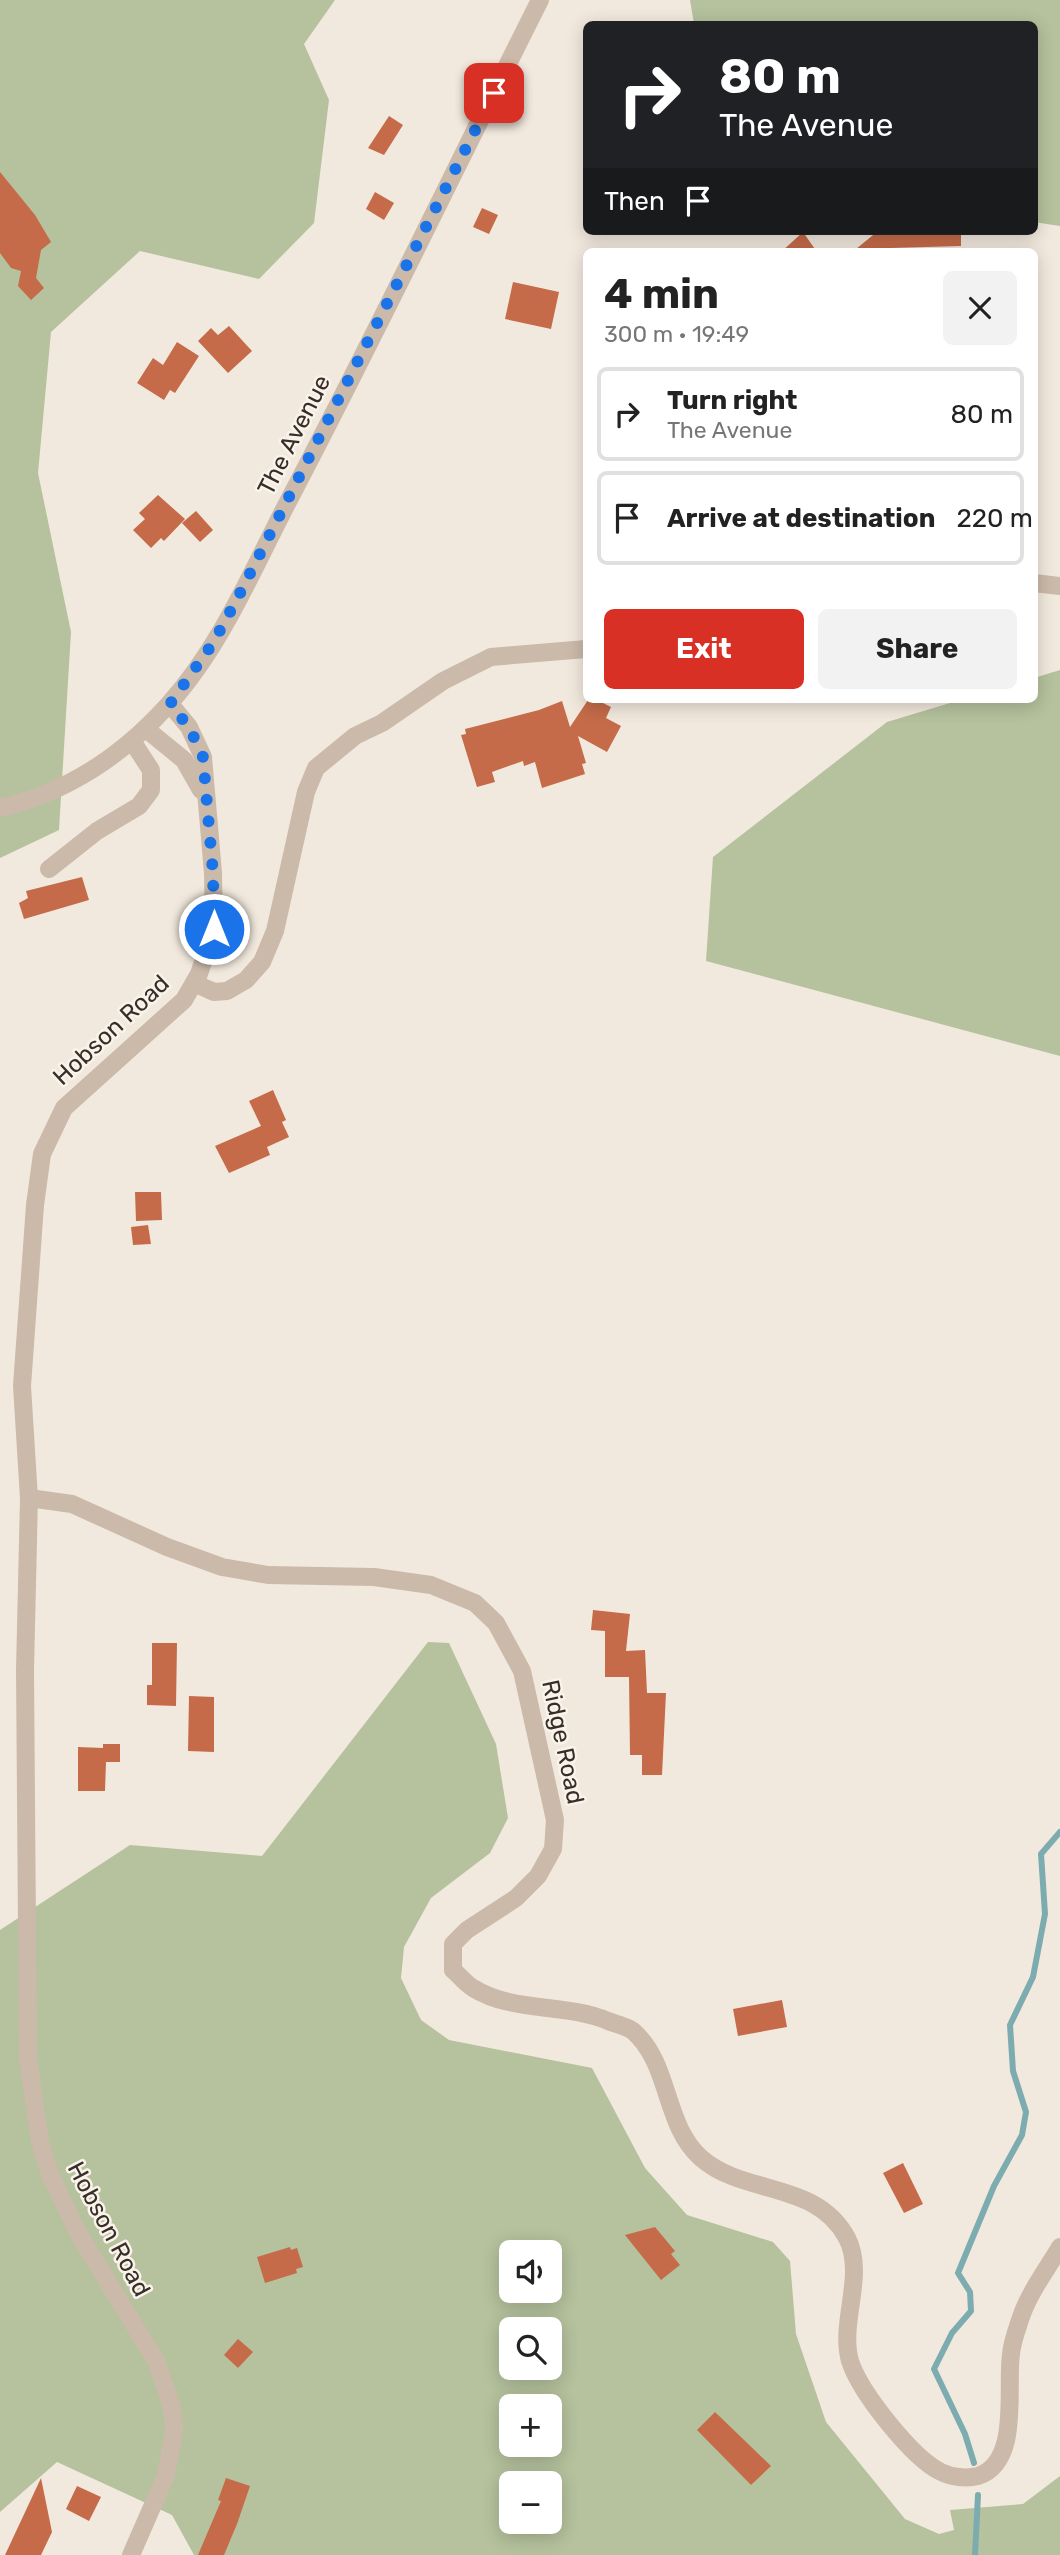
<!DOCTYPE html>
<html lang="en">
<head>
<meta charset="utf-8">
<style>
	:root { --surface:#fff; --page:#f2f2f2; --text:#222; --muted:#767676; --line:#e0e0e0; --accent:#d93025 }
	body { margin:0; font-family:Rubik,sans-serif; background:var(--page); color:var(--text); height:100vh; display:flex; flex-direction:column; font-size:26px; white-space:nowrap }
	* { box-sizing:border-box; margin:0 }
	p { font-size:23px; color:var(--muted) }
	.icon { flex:none; width:38px; height:38px; fill:none; stroke:currentColor; stroke-width:2; stroke-linecap:round; stroke-linejoin:round }
	.map { position:relative; flex:1; overflow:hidden }
	.sheet { position:absolute; left:583px; top:248px; width:455px; height:455px; display:flex; flex-direction:column; background:var(--surface); border-radius:10px; box-shadow:0 4px 18px #0003 }
	.sheet>* { flex:none }
	.banner { position:absolute; left:583px; top:21px; width:455px; height:214px; border-radius:10px; box-shadow:0 4px 18px #0003; background:#202124; color:#fff; overflow:hidden }
	.tools { position:absolute; left:499px; top:2240px; display:grid; gap:14px }
	.tools a { display:grid; place-items:center; width:63px; height:63px; border-radius:10px; background:var(--surface); box-shadow:0 4px 18px #0003; font-size:35px }
	.pin { position:absolute; display:grid; place-items:center; width:60px; height:60px; color:#fff; margin:-30px; border-radius:14px; box-shadow:0 4px 10px #0006 }
	.me { position:absolute; width:77px; margin:-38px; rotate:0deg; stroke-linejoin:round; filter:drop-shadow(0 0 5px #0008) }
	.turn { display:flex; align-items:center; gap:24px; height:147px; padding:0 21px; font-size:32px }
	.turn .icon { width:91px; height:91px; stroke-width:2.5 }
	.turn b { display:block; font-size:49px; line-height:60px }
	.then { display:flex; align-items:center; height:66px; padding:0 21px; background:#0003; gap:14px; font-size:26px }
	.round { display:grid; place-items:center; flex:none; width:74px; height:74px; border-radius:10px; background:var(--page) }
	.overview { display:flex; align-items:center; justify-content:space-between; height:119px; padding:0 21px }
	h1 { font-size:42px; font-weight:700; line-height:52px }
	.button { display:flex; gap:14px; margin-top:auto; padding:14px 21px }
	.button a { flex:1; height:80px; border-radius:10px; background:var(--accent); color:#fff; font-size:28px; font-weight:700; line-height:80px; text-align:center }
	.button a+a { background:var(--page); color:var(--text) }
	ul { padding:0; list-style:none }
	li { display:flex; align-items:center; gap:21px; height:94px; margin:0 14px 10px; padding:0 7px; border:4px solid var(--line); border-radius:10px }
	li div { flex:1 }
	li b { display:block; font-size:26px }
	li em { font-style:normal }
	.map>svg:first-child { display:block }
	.green { fill:#b5c29d; fill-rule:evenodd }
	.lines { fill:none; stroke-linecap:round; stroke-linejoin:round }
	.stream { stroke:#7dacb0; stroke-width:6 }
	.building { fill:#c56b49 }
	.minor { stroke:#cbbaa9; stroke-width:18 }
	.route { stroke:#1a73e8; stroke-width:12; stroke-dasharray:0 21.6 }
	.labels { text-anchor:middle; dominant-baseline:central; stroke-width:5; stroke-linejoin:round; paint-order:stroke }
	.street-label { font-size:24px; fill:#382e29; stroke:#faf3ea }
</style>
</head>
<body>
<div class="map">
<svg width="1060" height="2555" viewBox="0 0 1060 2555">
	<rect width="100%" height="100%" fill="#f2e9de"/>
	<!-- green -->
	<g class="green">
		<path d="M0 0H335L304 44 329 100 314 223 259 279 140 251 51 332 38 473 71 632 59 830 0 858Z"/>
		<path d="M690 0H1060V226L1034 222V24H694Z"/>
		<path d="M1060 670V1056L706 961 713 857 887 722 960 700H1034V678Z"/>
		<path d="M428 1642 449 1643 496 1744 508 1818 490 1853 431 1898 404 1947 401 1978 421 2020 449 2040 592 2068 645 2168 687 2215 773 2242 790 2261 796 2334 826 2422 905 2519 939 2534 954 2530 950 2510 1023 2504 1060 2476V2555H194L172 2515 57 2462 0 2512V1930L130 1845 262 1856ZM511 2252H550V2291H511ZM511 2329H550V2368H511ZM511 2406H550V2445H511ZM511 2483H550V2522H511Z"/>
	</g>
	<g class="lines">
		<!-- stream -->
		<g class="stream">
			<path d="M974 2463 965 2434 934 2369 952 2333 971 2311 970 2292 958 2273 994 2186 1022 2135 1026 2112 1013 2071 1010 2025 1033 1977 1045 1914 1041 1854 1060 1832"/>
			<path d="M975 2555 978 2495"/>
		</g>
	</g>
	<!-- building -->
	<g class="building">
		<path d="M389 116 403 125 384 155 368 148Z"/>
		<path d="M0 172 35 215 51 242 41 250 36 278 44 288 31 300 18 286 21 271 11 268 0 253Z"/>
		<path d="M375 192 394 203 384 220 366 209Z"/>
		<path d="M482 208 498 215 489 234 473 227Z"/>
		<path d="M878 231H961V246L856 249Z"/>
		<path d="M803 232 817 252H781Z"/>
		<path d="M513 282 559 292 551 329 505 319Z"/>
		<path d="M229 326 252 351 228 373 198 341 211 328 218 335Z"/>
		<path d="M177 342 199 356 175 393 170 390 164 400 137 383 153 358 163 365Z"/>
		<path d="M158 495 185 519 164 541 161 538 151 548 133 530 145 519 139 513Z"/>
		<path d="M196 511 213 530 200 542 182 523Z"/>
		<path d="M588 700H597L611 707 606 718 621 726 607 752 578 736 586 763 582 764 585 774 542 788 535 762 524 766 523 761 492 772 495 782 477 787 461 735 466 734 465 729 539 710 562 701 570 727Z"/>
		<path d="M82 877 89 900 24 919 19 903 28 898 26 891Z"/>
		<path d="M273 1090 286 1120 282 1122 289 1137 267 1147 270 1155 229 1173 215 1146 261 1126 249 1101Z"/>
		<path d="M135 1192H161L162 1220 136 1221Z"/>
		<path d="M148 1225 151 1244 133 1245 131 1227Z"/>
		<path d="M593 1610 630 1614 626 1651 645 1650 647 1693H666L662 1775H642V1755H630L629 1677H605V1631L591 1630Z"/>
		<path d="M152 1643H177L176 1706 147 1705V1685H152Z"/>
		<path d="M189 1696 214 1697V1752L188 1751Z"/>
		<path d="M103 1744H120V1762H106L105 1791H78V1747L103 1748Z"/>
		<path d="M782 2000 787 2027 738 2036 733 2009Z"/>
		<path d="M903 2163 923 2204 904 2213 883 2173Z"/>
		<path d="M655 2227 675 2251 671 2254 680 2265 661 2280 625 2235Z"/>
		<path d="M290 2247 291 2250 297 2248 303 2267 296 2269 297 2273 265 2283 257 2257Z"/>
		<path d="M238 2339 253 2352 238 2368 224 2355Z"/>
		<path d="M715 2412 771 2466 751 2485 697 2430Z"/>
		<path d="M41 2478 52 2532 41 2555H5Z"/>
		<path d="M226 2478 250 2486 237 2524 224 2555H198L221 2501 218 2500Z"/>
		<path d="M77 2486 101 2497 89 2521 66 2509Z"/>
	</g>
	<g class="lines">
		<!-- minor -->
		<g class="minor">
			<path d="M1034 583 1060 586"/>
			<path d="M146 729 184 760 201 790"/>
			<path d="M0 808C66 793 123 755 168 705 222 646 254 566 291 496 377 332 457 165 540 0"/>
			<path d="M49 869 97 831 139 806 151 790V770L132 741"/>
			<path d="M194 983 214 992 227 991 246 980 262 962 275 931 306 792 316 768 355 736 382 723 443 681 491 657 586 649"/>
			<path d="M29 1498 72 1504 167 1547 222 1567 268 1575 374 1577 431 1585 475 1603 496 1623 522 1671 555 1820 553 1849 538 1876 516 1898 467 1930 453 1944V1970C460 1976 466 1984 473 1988 513 2013 566 2003 608 2021 616 2024 627 2026 633 2031 671 2064 663 2124 701 2158 744 2196 816 2180 847 2238 866 2275 839 2322 850 2361 860 2392 912 2458 941 2472 951 2477 966 2479 978 2476 1021 2462 1006 2388 1011 2354 1012 2342 1017 2329 1021 2317 1029 2293 1047 2269 1060 2247"/>
			<path d="M131 2555 166 2475 174 2431 172 2407 156 2361 77 2231 50 2174 40 2142 28 2058 25 1670 29 1498 22 1386 35 1205 42 1154 64 1108 184 1000 199 974 214 928 213 873 203 757 189 727 170 704"/>
		</g>
	</g>
	<g class="lines">
		<!-- route -->
		<path class="route" d="M214 929 213 873 203 757 189 727 170 704 213 643 236 601 494 93"/>
	</g>
	<g class="labels">
		<!-- street labels -->
		<g class="street-label">
			<text transform="translate(294 435) rotate(-63)">The Avenue</text>
			<text transform="translate(111 1030) rotate(-43)">Hobson Road</text>
			<text transform="translate(563 1742) rotate(78)">Ridge Road</text>
			<text transform="translate(109 2229) rotate(62)">Hobson Road</text>
		</g>
	</g>
</svg>
<div class="tools">
<a><svg class="icon" aria-label="sound" viewBox="0 0 24 24"><path d="M4 9h4l5-4v14l-5-4H4zM17 9q2 3 0 6"/></svg></a>
<a><svg class="icon" aria-label="search" viewBox="0 0 24 24"><circle cx="10" cy="10" r="6"/><path d="M15 15l6 6"/></svg></a>
<a>+</a>
<a>−</a>
</div>
<div class="pin" style="left:494px;top:93px;background:#d93025"><svg class="icon" aria-label="arrive" viewBox="0 0 24 24"><path d="M6 21V4h12l-3 4 3 4H6"/></svg></div>
<svg class="me" style="left:214px;top:929px" viewBox="-20 -20 40 40"><circle r="17" fill="#1a73e8" stroke="#fff" stroke-width="3"/><path d="M0-11L8 9 0 5-8 9z" fill="#fff"/></svg>
<div class="banner">
<div class="turn"><svg class="icon" aria-label="right" viewBox="0 0 24 24"><path d="M7 20v-9h11M14 6l5 5-5 5"/></svg><div><b>80 m</b>The Avenue</div></div>
<div class="then">Then<svg class="icon" aria-label="arrive" viewBox="0 0 24 24"><path d="M6 21V4h12l-3 4 3 4H6"/></svg></div>
</div>
<section class="sheet">
<div class="overview"><div><h1>4 min</h1><p>300 m · 19:49</p></div><a class="round"><svg class="icon" aria-label="close" viewBox="0 0 24 24"><path d="M6 6l12 12M18 6L6 18"/></svg></a></div>
<ul>
<li><svg class="icon" aria-label="right" viewBox="0 0 24 24"><path d="M7 20v-9h11M14 6l5 5-5 5"/></svg><div><b>Turn right</b><p>The Avenue</p></div><em>80 m</em></li>
<li><svg class="icon" aria-label="arrive" viewBox="0 0 24 24"><path d="M6 21V4h12l-3 4 3 4H6"/></svg><div><b>Arrive at destination</b></div><em>220 m</em></li>
</ul>
<div class="button"><a>Exit</a><a>Share</a></div>
</section>
</div>
</body>
</html>
